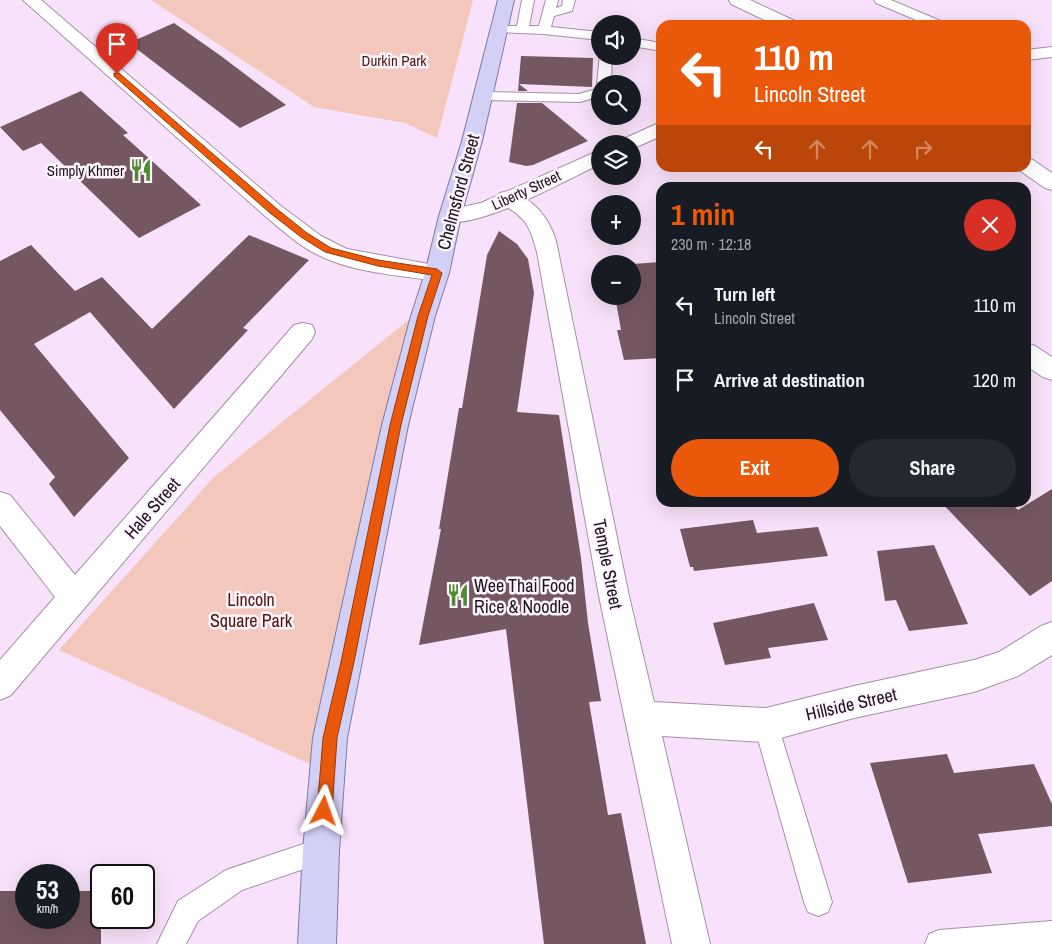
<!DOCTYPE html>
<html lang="en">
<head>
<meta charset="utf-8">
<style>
	:root { --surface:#171b24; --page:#242831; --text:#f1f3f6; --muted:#9ea1a6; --accent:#ea580c }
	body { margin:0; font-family:"Archivo Narrow",sans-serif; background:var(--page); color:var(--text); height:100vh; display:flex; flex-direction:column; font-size:19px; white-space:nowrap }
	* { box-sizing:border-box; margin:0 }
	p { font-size:16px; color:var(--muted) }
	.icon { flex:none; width:28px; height:28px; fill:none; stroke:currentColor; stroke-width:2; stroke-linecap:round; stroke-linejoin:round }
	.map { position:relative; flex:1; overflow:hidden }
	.drawer { position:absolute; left:656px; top:182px; width:375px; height:325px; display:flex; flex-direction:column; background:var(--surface); border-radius:15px; box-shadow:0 5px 20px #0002 }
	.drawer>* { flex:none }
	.banner { position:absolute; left:656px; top:20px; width:375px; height:152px; border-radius:15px; box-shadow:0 5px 20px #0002; background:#ea580c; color:#fff; overflow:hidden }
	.buttons { position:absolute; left:591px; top:15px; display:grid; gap:10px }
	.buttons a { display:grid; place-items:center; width:50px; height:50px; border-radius:50%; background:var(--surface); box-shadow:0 5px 20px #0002; font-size:25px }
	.speed { position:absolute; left:15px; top:864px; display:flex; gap:10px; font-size:25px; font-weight:700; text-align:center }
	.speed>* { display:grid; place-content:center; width:65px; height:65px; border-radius:50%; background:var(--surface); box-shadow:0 5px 20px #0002; line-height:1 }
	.speed small { font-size:12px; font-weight:400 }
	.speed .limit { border:2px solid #111; border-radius:8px; background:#fff; color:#111 }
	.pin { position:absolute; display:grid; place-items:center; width:42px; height:42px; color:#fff; margin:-51px -21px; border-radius:50% 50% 50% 0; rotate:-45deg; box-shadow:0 0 5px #0007 }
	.pin .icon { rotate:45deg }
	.me { position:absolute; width:55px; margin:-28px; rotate:4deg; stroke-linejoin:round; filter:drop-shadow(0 0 4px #0008) }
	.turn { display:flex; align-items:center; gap:18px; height:105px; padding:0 15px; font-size:22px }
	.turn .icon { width:65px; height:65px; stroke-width:2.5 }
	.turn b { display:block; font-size:35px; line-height:42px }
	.lanes { display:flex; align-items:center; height:48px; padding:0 15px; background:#0003; justify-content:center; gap:25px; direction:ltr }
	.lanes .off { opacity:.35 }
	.round { display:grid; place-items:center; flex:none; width:52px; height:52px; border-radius:26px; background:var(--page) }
	.head { display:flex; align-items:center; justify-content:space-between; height:85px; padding:0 15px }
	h1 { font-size:30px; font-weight:700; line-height:38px; color:var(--accent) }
	.primary-button { display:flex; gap:10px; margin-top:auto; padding:10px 15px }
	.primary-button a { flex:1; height:58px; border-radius:30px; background:var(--accent); color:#fff; font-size:20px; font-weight:700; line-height:58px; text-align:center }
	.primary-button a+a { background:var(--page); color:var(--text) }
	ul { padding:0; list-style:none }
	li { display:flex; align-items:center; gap:15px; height:75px; padding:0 15px }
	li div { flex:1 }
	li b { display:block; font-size:19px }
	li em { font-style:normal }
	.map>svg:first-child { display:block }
	.green { fill:#f4c7bd }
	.building { fill:#755761 }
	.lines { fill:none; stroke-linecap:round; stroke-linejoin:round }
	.lane-casing { stroke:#a590a7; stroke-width:2 }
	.street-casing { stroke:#a590a7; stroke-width:2 }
	.secondary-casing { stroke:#a590a7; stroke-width:2 }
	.primary-casing { stroke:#8079a6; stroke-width:2 }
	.lane { fill:#fff; fill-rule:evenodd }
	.street { fill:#fff; fill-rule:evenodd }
	.secondary { fill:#fff; fill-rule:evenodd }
	.primary { fill:#d3d0f6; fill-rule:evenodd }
	.route { fill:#ea580c; stroke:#983908 }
	.labels { text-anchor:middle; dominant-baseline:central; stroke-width:5; stroke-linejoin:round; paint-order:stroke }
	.far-park-label { font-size:15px; fill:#52150a; stroke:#fdf4fe }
	.far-poi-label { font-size:15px; fill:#1c141d; stroke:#fdf4fe; text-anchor:end }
	.far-street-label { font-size:15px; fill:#1c141d; stroke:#fdf4fe }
	.street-label { font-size:18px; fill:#1c141d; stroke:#fdf4fe }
	.poi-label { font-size:18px; fill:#1c141d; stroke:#fdf4fe; text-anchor:start }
	.park-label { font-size:18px; fill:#52150a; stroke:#fdf4fe }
</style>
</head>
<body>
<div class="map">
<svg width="1052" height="944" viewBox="0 0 1052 944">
	<rect width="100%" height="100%" fill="#f8e1fa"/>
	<!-- green -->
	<g class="green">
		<path d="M151 0H473L437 138 405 123 314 107Z"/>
		<path d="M437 297 334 775 59 650 214 477Z"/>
	</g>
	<!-- building -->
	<g class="building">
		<path d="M174 23 221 56 286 105 240 128 129 43Z"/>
		<path d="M521 56 593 58 592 87 519 84 528 91H518Z"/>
		<path d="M81 91 128 133 123 135 201 205 139 238 41 143 23 151 0 127Z"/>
		<path d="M517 103H542L588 141 533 165 526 166 509 162Z"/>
		<path d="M499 231 517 244 528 259 534 293 517 412 559 415 581 558 588 623 601 701 589 702 608 815 621 813 646 944H544L506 629 419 645 441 529H439L459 408H462L487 255Z"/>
		<path d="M249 235 309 260 243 328 248 330 174 409 90 312 34 344 129 458 74 517 49 484 55 477 0 410V261L31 245 75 291 102 277 152 329Z"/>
		<path d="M661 262V358L624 360 617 330H621L615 296H632V264Z"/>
		<path d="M1052 489V581L1030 596 941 502H1010L1018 510Z"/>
		<path d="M753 520 757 533 818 527 828 556 694 571 693 567H690L680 529Z"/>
		<path d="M934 545 968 624 909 631 896 600 885 601 877 551Z"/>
		<path d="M814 603 828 640 768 648 771 658 725 665 713 623Z"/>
		<path d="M947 754 954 773 1034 764 1052 804V826L978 834 992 873 908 883 870 763Z"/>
		<path d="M0 891H26V918H69V891H101V944H0Z"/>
	</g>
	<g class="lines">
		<defs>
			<g id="lane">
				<path d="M522 0H534L529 26H539L546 0H558L556 8 562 6 563 0H575L572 11 554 16 551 27 600 32V40L544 34 495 32 494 29 495 26H517Z"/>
				<path d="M874 0H891L943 22 945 25H928L876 3Z"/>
				<path d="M632 38 661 43V48L656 50 632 46Z"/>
				<path d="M600 54V56H612L611 84H600V87L597 84Z"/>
				<path d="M600 88V96L580 102 483 100 476 96 483 92 579 94Z"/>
				<path d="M766 713 775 716 778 725 832 902 828 912 818 916 808 912 804 902 754 725 757 716Z"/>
				<path d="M321 838 330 842 334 851 330 860 242 890 198 921 186 944H157L178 901 226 870Z"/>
				<path d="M1052 921V944H925L929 934 939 930Z"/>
			</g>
			<g id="street">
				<path d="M729 0H750L795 21 798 25H775L731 4Z"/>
				<path d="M1026 158 1033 160 1052 173V190L1045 188 1019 170 1017 168H1026Z"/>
				<path d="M508 191C533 198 549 217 556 241L629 596 654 702 766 708 854 686 974 660 999 652 1041 626 1052 622V655L1018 676 974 692 854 718 766 742 662 736 710 944H672L599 596 537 252C532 234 529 222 513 211 507 207 501 204 497 198L500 193Z"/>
				<path d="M303 323 312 325 315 332 312 339 11 695 0 700V660L55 597 0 526V492L10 495 75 575 294 325Z"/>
				<path d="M1026 343 1035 346 1052 357V380L1043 377 1026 366Z"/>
			</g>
			<g id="secondary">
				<path d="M23 0H41L281 206 321 236 347 249 445 267 449 273 445 279 437 281C398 275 354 273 318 255 298 245 282 230 265 216Z"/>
				<path d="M1052 47V57L1026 60V50Z"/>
				<path d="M661 122V136L632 149V144H618L621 140Z"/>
				<path d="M600 150V164C566 180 477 231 442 221L439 216 442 211 481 203Z"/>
			</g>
			<path id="primary" d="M498 0H514L482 141 461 216 449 273 435 316 408 425 347 738 339 851 336 944H298L303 851 313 738 382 425 411 316 425 273 439 216 462 141Z"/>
		</defs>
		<!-- lane casing -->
		<use href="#lane" class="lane-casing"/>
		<!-- street casing -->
		<use href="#street" class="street-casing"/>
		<!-- secondary casing -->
		<use href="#secondary" class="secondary-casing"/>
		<!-- primary casing -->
		<use href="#primary" class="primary-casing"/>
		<!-- lane -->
		<use href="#lane" class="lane"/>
		<!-- street -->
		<use href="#street" class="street"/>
		<!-- secondary -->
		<use href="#secondary" class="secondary"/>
		<!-- primary -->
		<use href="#primary" class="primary"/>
	</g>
	<!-- route -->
	<path class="route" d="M114 73H119L277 209 307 233 331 248 378 260 437 269 442 273 428 316 401 425 354 662 337 738 332 811 330 816 324 818 319 816 317 811 323 738 341 662 390 425 418 316 432 275 378 266 325 252 301 237 270 213 114 76Z"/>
	<!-- icons -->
	<defs>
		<symbol id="restaurant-bare" viewBox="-9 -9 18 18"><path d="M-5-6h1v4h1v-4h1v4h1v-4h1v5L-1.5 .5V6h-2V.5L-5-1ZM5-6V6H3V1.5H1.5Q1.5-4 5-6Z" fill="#4d8d2f" stroke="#fdf4fe" stroke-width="2.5" paint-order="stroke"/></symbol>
	</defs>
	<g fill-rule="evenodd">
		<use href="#restaurant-bare" x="125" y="154" width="32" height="32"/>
		<use href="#restaurant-bare" x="442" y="579" width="32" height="32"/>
	</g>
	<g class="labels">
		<!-- far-park labels -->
		<g class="far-park-label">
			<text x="394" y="60">Durkin Park</text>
		</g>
		<!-- far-poi labels -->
		<g class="far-poi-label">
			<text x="124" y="170">Simply Khmer</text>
		</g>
		<!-- far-street labels -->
		<g class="far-street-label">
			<text transform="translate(526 190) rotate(-25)">Liberty Street</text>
		</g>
		<!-- street labels -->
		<g class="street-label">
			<text transform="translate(458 192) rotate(-75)">Chelmsford Street</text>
			<text transform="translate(152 508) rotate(-49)">Hale Street</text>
			<text transform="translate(608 564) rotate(79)">Temple Street</text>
			<text transform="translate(851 704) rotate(-13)">Hillside Street</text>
		</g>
		<!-- poi labels -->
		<g class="poi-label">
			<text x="474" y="585">Wee Thai Food<tspan x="474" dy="21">Rice &amp; Noodle</tspan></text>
		</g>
		<!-- park labels -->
		<g class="park-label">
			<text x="251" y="599">Lincoln<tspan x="251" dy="21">Square Park</tspan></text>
		</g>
	</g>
</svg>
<div class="buttons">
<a><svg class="icon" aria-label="sound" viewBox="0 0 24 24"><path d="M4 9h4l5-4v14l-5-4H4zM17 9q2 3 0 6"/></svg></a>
<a><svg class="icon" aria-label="search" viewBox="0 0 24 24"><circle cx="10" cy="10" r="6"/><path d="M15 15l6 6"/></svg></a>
<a><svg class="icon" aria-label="layers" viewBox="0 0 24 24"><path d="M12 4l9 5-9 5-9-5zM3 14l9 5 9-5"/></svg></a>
<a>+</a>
<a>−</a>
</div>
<div class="speed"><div>53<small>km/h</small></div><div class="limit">60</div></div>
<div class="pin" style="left:117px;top:74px;background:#d93025"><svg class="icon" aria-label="arrive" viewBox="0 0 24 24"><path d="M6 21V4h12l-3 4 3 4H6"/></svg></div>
<svg class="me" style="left:324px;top:811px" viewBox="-20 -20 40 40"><path d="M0-17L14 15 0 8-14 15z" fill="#ea580c" stroke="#fff" stroke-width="4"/></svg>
<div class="banner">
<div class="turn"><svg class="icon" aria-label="left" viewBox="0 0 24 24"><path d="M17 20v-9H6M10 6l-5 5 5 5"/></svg><div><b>110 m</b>Lincoln Street</div></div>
<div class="lanes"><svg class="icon" aria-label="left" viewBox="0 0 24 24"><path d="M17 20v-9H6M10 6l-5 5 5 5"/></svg><svg class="icon off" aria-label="ahead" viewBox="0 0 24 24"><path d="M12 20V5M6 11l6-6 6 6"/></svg><svg class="icon off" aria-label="ahead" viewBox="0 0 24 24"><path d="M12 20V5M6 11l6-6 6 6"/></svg><svg class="icon off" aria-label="right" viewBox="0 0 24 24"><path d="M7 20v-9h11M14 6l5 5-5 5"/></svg></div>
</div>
<section class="drawer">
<div class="head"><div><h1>1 min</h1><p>230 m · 12:18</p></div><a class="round" style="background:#d93025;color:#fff"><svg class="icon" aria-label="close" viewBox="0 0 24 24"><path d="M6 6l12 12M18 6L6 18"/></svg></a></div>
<ul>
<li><svg class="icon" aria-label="left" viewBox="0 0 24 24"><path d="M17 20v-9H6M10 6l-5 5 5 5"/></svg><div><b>Turn left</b><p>Lincoln Street</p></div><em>110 m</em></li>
<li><svg class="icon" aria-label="arrive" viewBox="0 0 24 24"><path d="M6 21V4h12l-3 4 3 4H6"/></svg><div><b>Arrive at destination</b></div><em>120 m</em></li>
</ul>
<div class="primary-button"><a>Exit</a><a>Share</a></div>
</section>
</div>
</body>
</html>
